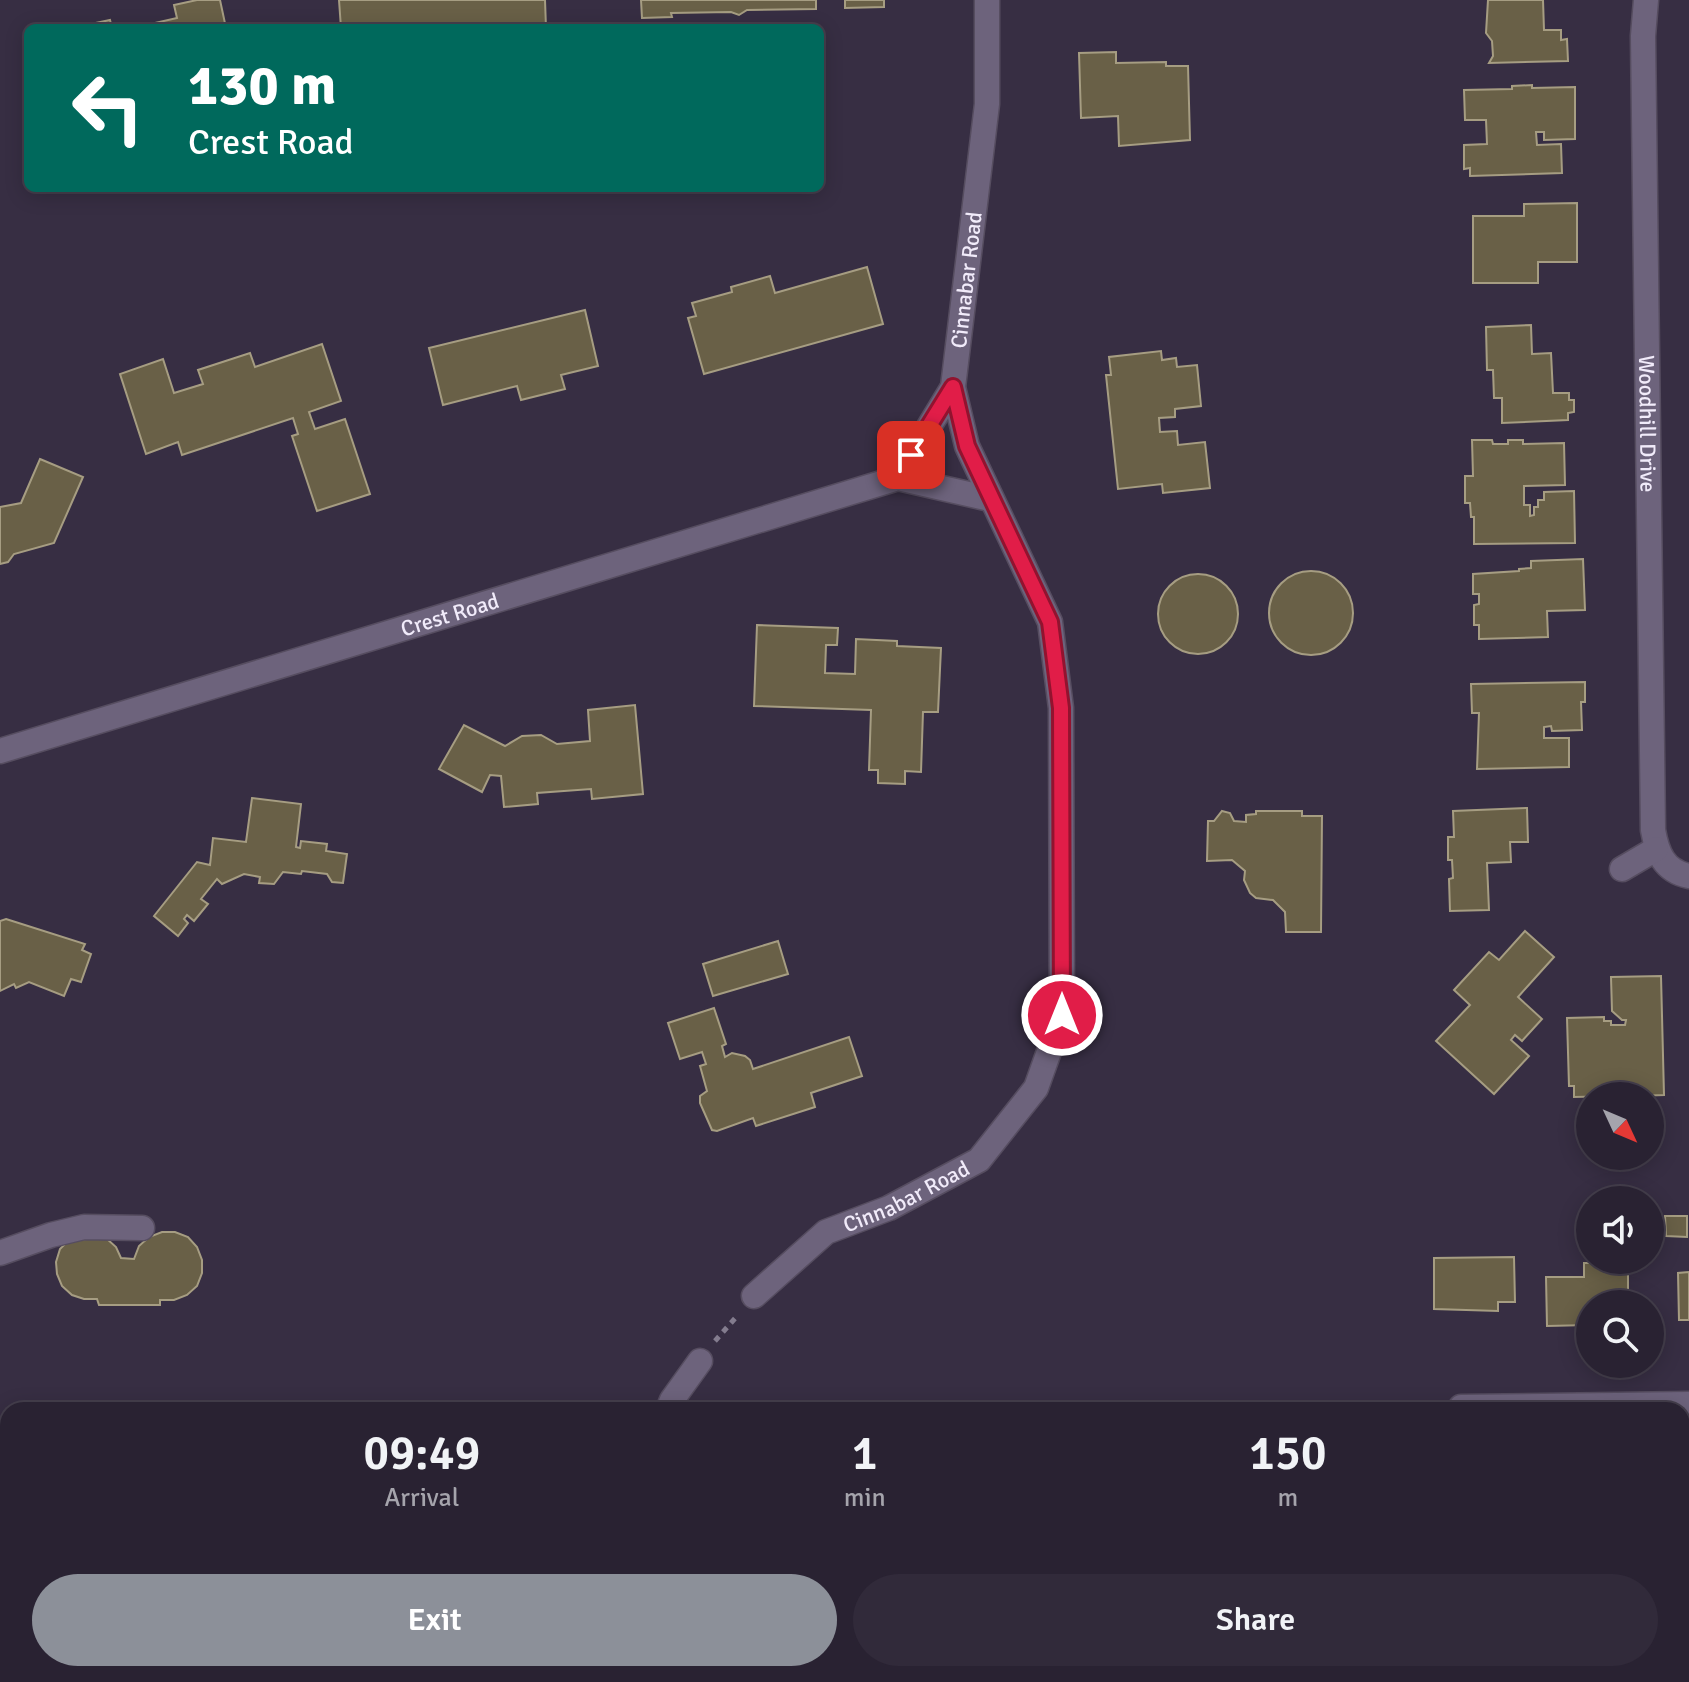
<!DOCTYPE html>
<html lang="en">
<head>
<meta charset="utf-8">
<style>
	:root { --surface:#292232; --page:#312a3a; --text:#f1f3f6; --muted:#a5a4ac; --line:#453f4d; --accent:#8c9099 }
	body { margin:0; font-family:Signika,sans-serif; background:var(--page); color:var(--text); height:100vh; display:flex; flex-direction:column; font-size:30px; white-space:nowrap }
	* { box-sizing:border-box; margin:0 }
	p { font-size:26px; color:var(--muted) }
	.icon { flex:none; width:44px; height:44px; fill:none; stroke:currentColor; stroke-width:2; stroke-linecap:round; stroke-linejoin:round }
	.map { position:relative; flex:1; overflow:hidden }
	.panel { position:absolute; left:0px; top:1402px; width:1690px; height:280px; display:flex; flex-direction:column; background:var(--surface); border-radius:24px 24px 0 0; box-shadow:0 4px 20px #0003,0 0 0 2px var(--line) }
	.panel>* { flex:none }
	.hud { position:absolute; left:24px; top:24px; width:800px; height:168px; border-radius:12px; box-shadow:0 4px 20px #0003,0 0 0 2px var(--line); background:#00695c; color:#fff; overflow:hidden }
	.needle { width:52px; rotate:134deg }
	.fabs { position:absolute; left:1576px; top:1082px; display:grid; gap:16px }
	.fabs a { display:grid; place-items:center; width:88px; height:88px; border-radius:50%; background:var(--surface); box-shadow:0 4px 20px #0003,0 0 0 2px var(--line); font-size:40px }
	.pin { position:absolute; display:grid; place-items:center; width:68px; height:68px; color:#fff; margin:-34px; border-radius:16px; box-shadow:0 4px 12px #0006 }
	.me { position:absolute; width:88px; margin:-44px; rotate:0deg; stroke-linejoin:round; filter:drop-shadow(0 0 6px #0008) }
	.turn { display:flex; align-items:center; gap:28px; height:168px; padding:0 32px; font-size:36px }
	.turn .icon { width:104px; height:104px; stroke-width:2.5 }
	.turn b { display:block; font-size:56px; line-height:68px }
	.eta { display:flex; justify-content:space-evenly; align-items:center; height:136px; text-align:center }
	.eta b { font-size:48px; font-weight:600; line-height:56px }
	.button { display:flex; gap:16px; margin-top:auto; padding:16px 32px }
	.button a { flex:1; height:92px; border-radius:48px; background:var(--accent); color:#fff; font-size:32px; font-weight:600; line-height:92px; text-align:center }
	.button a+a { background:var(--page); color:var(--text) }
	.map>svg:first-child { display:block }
	.building { fill:#696047; stroke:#a69d82; stroke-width:2 }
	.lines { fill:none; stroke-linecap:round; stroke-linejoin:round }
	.minor-casing { stroke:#564d60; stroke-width:27 }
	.path { stroke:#837c8e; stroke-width:5; stroke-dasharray:6 6; stroke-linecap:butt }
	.minor { stroke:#6d637c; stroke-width:24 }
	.route-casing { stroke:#92132f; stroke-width:20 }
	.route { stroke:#e11d48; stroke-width:14 }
	.labels { text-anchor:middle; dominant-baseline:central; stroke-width:7; stroke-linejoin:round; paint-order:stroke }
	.street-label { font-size:22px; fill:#f1ebfa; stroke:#2d2439 }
</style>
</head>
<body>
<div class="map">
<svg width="1689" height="1682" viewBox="0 0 1689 1682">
	<rect width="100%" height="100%" fill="#372e43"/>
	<!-- building -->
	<g class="building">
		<path d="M197 0H220L226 28H133L177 18 174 5Z"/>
		<path d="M339 0H545L546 28H341Z"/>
		<path d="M641 0H816V9L747 10 739 15 731 12 671 13 672 17 642 18Z"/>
		<path d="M845 0H884V7L845 8Z"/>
		<path d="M1488 0H1543L1544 30H1561V40L1567 39 1568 61 1489 63 1493 56 1492 41 1486 33Z"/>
		<path d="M110 20 112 28H72Z"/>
		<path d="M1116 52V63L1166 62V66H1188L1190 140 1119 146 1118 116 1081 118 1079 53Z"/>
		<path d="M1532 85V88L1575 87V139L1544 140V132H1536L1537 145 1561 144 1562 173 1470 176V168L1464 169V145L1487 144 1486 120H1465L1464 90 1512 89V86Z"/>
		<path d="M1577 203V262H1538V283H1473V216H1524V204Z"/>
		<path d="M867 267 883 324 704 374 688 318 696 316 692 303 732 292 731 287 770 276 775 293Z"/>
		<path d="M585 310 598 366 561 375 565 389 521 400 517 386 443 405 429 348Z"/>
		<path d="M1531 325 1532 354 1551 353 1553 393H1569V400H1574V412L1568 413V420L1502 423V398H1494L1493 370H1487L1486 327Z"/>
		<path d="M322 344 341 401 309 412 315 429 345 419 370 494 317 511 292 436 298 434 293 418 182 455 178 442 146 454 120 374 163 359 174 393 203 384 198 370 250 353 255 367Z"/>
		<path d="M1161 351 1162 360 1176 358 1177 367 1197 365 1201 406 1175 409V417L1159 418 1160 432 1177 431 1178 445 1205 442 1210 488 1163 493 1162 484 1118 489 1106 375H1111L1109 357Z"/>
		<path d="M1472 440H1492L1493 444H1508V440H1523V444L1564 443 1565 485 1524 486V505H1530V516L1534 515V507H1538V500H1544V492L1574 491 1575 543 1474 544V517H1471L1470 503H1465V476H1473Z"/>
		<path d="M40 459 83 477 54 543 14 554 8 562 0 564V507L21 503Z"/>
		<path d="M1583 559 1585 610 1547 611 1548 637 1479 639V625H1474V605L1479 604V594H1473V574L1519 571V569L1531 568V561Z"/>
		<circle cx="1311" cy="613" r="42"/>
		<circle cx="1198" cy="614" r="40"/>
		<path d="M757 625 838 628 837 645H826L825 673 855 674 856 639 897 641V646L941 648 938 712H923L921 772 905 771V784L878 783V770H869L871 710 754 706Z"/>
		<path d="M1585 682V702H1581L1582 730 1552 731 1551 726 1544 727V738H1569V767L1477 769 1479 713H1472L1471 684Z"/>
		<path d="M635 705 643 794 592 799 591 789 537 793 538 804 504 807 501 776 490 775 482 792 439 769 464 725 505 746 522 736 541 735 557 744 590 741 588 710Z"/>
		<path d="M252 798 301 804 296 847 300 848 301 841 327 844 326 851 347 854 343 883 332 882 327 874 302 871 301 874 283 872 274 884 259 883 260 877 244 874 222 884 217 879 201 899 208 904 194 921 187 915 184 919 188 923 178 936 154 916 197 862 210 865 213 838 246 842Z"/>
		<path d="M1527 808 1528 842H1510L1511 862 1487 863 1489 910 1450 911 1449 879 1453 878 1452 860H1448V837H1454L1453 811Z"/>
		<path d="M1222 811 1230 813 1234 821 1246 822V815L1256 814V811H1302V816H1322L1321 932H1286L1285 912 1273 900 1256 898 1250 893 1244 880 1245 871 1232 860 1207 861 1208 821H1214Z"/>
		<path d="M6 919 85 944 82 950 91 954 81 982 71 979 64 996 29 982 16 988 14 984 0 991V921Z"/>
		<path d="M1525 931 1554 957 1518 997 1542 1019 1522 1041 1515 1035 1511 1040 1529 1056 1494 1094 1436 1041 1470 1005 1454 990 1489 952 1499 960Z"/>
		<path d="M778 941 788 974 713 996 703 964Z"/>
		<path d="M1661 976 1664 1095 1636 1096 1635 1084H1616V1096L1574 1097V1086H1569L1567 1018 1604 1017V1021H1611V1025H1625L1626 1020H1622L1612 1011 1611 977Z"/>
		<path d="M714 1008 726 1044 722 1046 725 1057 732 1053 745 1056 750 1060 753 1069 849 1037 862 1076 811 1093 815 1107 756 1126 753 1118 717 1131 712 1130 700 1103V1096L707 1091 700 1066 706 1064 702 1052 680 1059 668 1023Z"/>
		<path d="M1665 1216H1687V1237L1666 1236Z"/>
		<path d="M162 1232H175L188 1237 197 1247 202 1260V1273L197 1286 187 1295 174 1300H160V1305H99L97 1299H84L72 1295 62 1286 57 1274 56 1262 60 1249 69 1240 106 1238 116 1247 121 1258 134 1259 139 1246 149 1237Z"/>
		<path d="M1514 1257 1515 1302H1498V1311L1434 1309V1258Z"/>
		<path d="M1584 1263H1623L1624 1274H1628V1304H1590L1589 1325 1547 1326 1546 1277H1584Z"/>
		<path d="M1689 1272V1320H1679L1678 1273Z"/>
		<rect x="1682" y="1466" width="7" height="88"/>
	</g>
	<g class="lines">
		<defs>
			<g id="minor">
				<path id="s1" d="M1646 0 1643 36 1653 830C1657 853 1664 871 1689 876"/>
				<path d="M898 478 953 387"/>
				<path id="s2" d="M0 751 898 478 990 499"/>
				<path d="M1622 869 1656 849"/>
				<path d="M0 1253 51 1235 84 1227 142 1228"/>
				<path id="s3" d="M754 1296 826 1232 889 1208 979 1160 1036 1088 1062 1015 1061 708 1050 622 967 446 953 387 987 104V0"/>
				<path d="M1461 1407 1689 1404"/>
				<path d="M668 1410 672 1400 700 1361"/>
				<path d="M714 1674 718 1682"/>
			</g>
		</defs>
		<!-- minor casing -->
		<use href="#minor" class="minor-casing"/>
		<!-- path -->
		<path class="path" d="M715 1341 738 1315"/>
		<!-- minor -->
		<use href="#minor" class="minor"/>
	</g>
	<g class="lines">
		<defs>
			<path id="route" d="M911 455 953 387 967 446 1050 622 1061 708 1062 1015"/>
		</defs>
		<!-- route casing -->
		<use href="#route" class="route-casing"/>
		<!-- route -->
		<use href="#route" class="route"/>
	</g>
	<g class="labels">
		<!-- street labels -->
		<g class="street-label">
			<text stroke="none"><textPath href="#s3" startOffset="1192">Cinnabar Road</textPath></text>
			<text stroke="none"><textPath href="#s1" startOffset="424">Woodhill Drive</textPath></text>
			<text stroke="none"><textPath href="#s2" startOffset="470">Crest Road</textPath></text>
			<text stroke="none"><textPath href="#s3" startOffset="184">Cinnabar Road</textPath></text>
		</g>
	</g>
</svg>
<div class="fabs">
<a><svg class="needle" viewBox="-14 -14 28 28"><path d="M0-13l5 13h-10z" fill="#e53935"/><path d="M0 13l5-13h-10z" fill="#a5a4ac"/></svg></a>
<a><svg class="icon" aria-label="sound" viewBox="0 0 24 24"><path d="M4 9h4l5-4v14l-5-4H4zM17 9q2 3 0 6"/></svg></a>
<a><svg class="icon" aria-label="search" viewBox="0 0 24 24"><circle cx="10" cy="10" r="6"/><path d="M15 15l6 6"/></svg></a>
</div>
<div class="pin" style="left:911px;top:455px;background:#d93025"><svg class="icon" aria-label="arrive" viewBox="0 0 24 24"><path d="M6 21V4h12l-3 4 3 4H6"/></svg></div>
<svg class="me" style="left:1062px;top:1015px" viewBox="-20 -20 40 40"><circle r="17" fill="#e11d48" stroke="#fff" stroke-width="3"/><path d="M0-11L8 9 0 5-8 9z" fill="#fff"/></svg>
<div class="hud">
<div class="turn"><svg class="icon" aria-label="left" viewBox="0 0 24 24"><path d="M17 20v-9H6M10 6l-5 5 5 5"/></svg><div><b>130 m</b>Crest Road</div></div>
</div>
<section class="panel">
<div class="eta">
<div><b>09:49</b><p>Arrival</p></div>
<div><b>1</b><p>min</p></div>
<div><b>150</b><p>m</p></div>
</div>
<div class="button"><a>Exit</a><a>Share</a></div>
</section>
</div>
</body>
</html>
